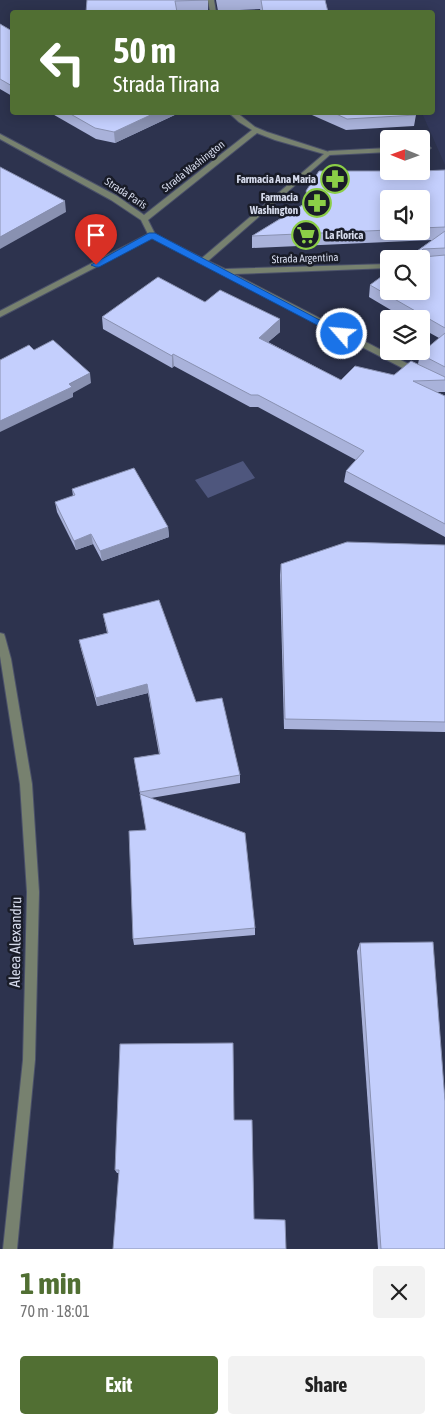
<!DOCTYPE html>
<html lang="en">
<head>
<meta charset="utf-8">
<style>
	:root { --surface:#fff; --page:#f2f2f2; --text:#222; --muted:#767676; --accent:#516f33 }
	body { margin:0; font-family:"Asap Condensed",sans-serif; background:var(--page); color:var(--text); height:100vh; display:flex; flex-direction:column; font-size:19px; white-space:nowrap }
	* { box-sizing:border-box; margin:0 }
	p { font-size:16px; color:var(--muted) }
	.icon { flex:none; width:28px; height:28px; fill:none; stroke:currentColor; stroke-width:2; stroke-linecap:round; stroke-linejoin:round }
	.map { position:relative; height:1249px; overflow:hidden }
	.drawer { display:flex; flex-direction:column; background:var(--surface); flex:1 }
	.drawer>* { flex:none }
	.top-card { position:absolute; left:10px; top:10px; width:425px; height:105px; border-radius:5px; box-shadow:0 2px 12px #0003; background:#516f33; color:#fff; overflow:hidden }
	.needle { width:32px; rotate:271deg }
	.fabs { position:absolute; left:380px; top:130px; display:grid; gap:10px }
	.fabs a { display:grid; place-items:center; width:50px; height:50px; border-radius:5px; background:var(--surface); box-shadow:0 2px 12px #0003; font-size:25px }
	.pin { position:absolute; display:grid; place-items:center; width:42px; height:42px; color:#fff; margin:-51px -21px; border-radius:50% 50% 50% 0; rotate:-45deg; box-shadow:0 0 5px #0007 }
	.pin .icon { rotate:45deg }
	.me { position:absolute; width:55px; margin:-28px; rotate:297deg; stroke-linejoin:round; filter:drop-shadow(0 0 4px #0008) }
	.turn { display:flex; align-items:center; gap:18px; height:105px; padding:0 20px; font-size:22px }
	.turn .icon { width:65px; height:65px; stroke-width:2.5 }
	.turn b { display:block; font-size:35px; line-height:42px }
	.round { display:grid; place-items:center; flex:none; width:52px; height:52px; border-radius:5px; background:var(--page) }
	.head { display:flex; align-items:center; justify-content:space-between; height:85px; padding:0 20px }
	h1 { font-size:30px; font-weight:700; line-height:38px; color:var(--accent) }
	.cta { display:flex; gap:10px; margin-top:auto; padding:10px 20px }
	.cta a { flex:1; height:58px; border-radius:5px; background:var(--accent); color:#fff; font-size:20px; font-weight:700; line-height:58px; text-align:center }
	.cta a+a { background:var(--page); color:var(--text) }
	.map>svg:first-child { display:block }
	.built { fill:#32385a }
	.water { fill:#4e567d }
	.lines { fill:none; stroke-linecap:round; stroke-linejoin:round }
	.service-casing { stroke:#4b516a; stroke-width:2 }
	.minor-casing { stroke:#4b516a; stroke-width:2 }
	.service { fill:#77816f; fill-rule:evenodd }
	.minor { fill:#77816f; fill-rule:evenodd }
	.wall { fill:#a9b2da; fill-rule:evenodd }
	.shaded-wall { fill:#8991b1 }
	.building { fill:#c4cffd; stroke:#8991b1 }
	.route { fill:#1a73e8; stroke:#114b97 }
	.labels { text-anchor:middle; dominant-baseline:central; stroke-width:5; stroke-linejoin:round; paint-order:stroke }
	.far-street-label { font-size:11px; fill:#d5daeb; stroke:#191c28 }
	.far-poi-label { font-size:11px; font-weight:bold; fill:#d5daeb; stroke:#191c28; text-anchor:end }
	.near-street-label { font-size:15px; fill:#d5daeb; stroke:#191c28 }
</style>
</head>
<body>
<div class="map">
<svg width="445" height="1249" viewBox="0 0 445 1249">
	<rect width="100%" height="100%" fill="#2d334e"/>
	<!-- built -->
	<path class="built" d="M232 0H445V165L422 113 432 112V12H235Z"/>
	<!-- water -->
	<path class="water" d="M243 461 255 478 208 498 195 480Z"/>
	<g class="lines">
		<defs>
			<g id="service">
				<path d="M421 146H428L431 148 428 150H421Z"/>
				<path d="M389 148V152L329 155 326 153 329 151Z"/>
			</g>
			<g id="minor">
				<path d="M208 0H214L216 12H210Z"/>
				<path d="M228 112H236L255 127 267 132 332 153 208 261 225 269 389 264V268L234 274 420 370V374H414L152 238 0 317V311L148 234 141 220 111 200 0 139V134L117 196 144 215 252 130 239 122ZM257 133 275 140 324 154 202 258 155 234 148 220Z"/>
				<path d="M0 633 4 634 5 637 11 659 32 784 39 892 35 1060 17 1249H3L23 1060 27 892 20 784 0 656Z"/>
			</g>
		</defs>
		<!-- service casing -->
		<use href="#service" class="service-casing"/>
		<!-- minor casing -->
		<use href="#minor" class="minor-casing"/>
		<!-- service -->
		<use href="#service" class="service"/>
		<!-- minor -->
		<use href="#minor" class="minor"/>
	</g>
	<!-- wall -->
	<g class="wall">
		<path d="M87 0H208V11L177 12Z"/>
		<path d="M216 0H325L328 12H261L260 9 218 11Z"/>
		<path d="M0 24 12 31V96L0 89Z"/>
		<path d="M49 112H181L115 143 96 139Z"/>
		<path d="M313 112H415L416 115 414 126 346 130 312 115Z"/>
		<path d="M445 170V392H436L445 396V537L344 482 346 471 356 460 258 407H250L174 366 172 368 103 329 102 317 205 302 280 332 268 342 341 380 394 375 418 364 420 354 439 338 421 328V319H406L369 297 370 285 432 240 252 248V236L305 203 306 191ZM389 199H421V231H389Z"/>
		<path d="M72 489 168 527 169 537 102 561 93 544 76 550 57 512 55 502 73 496Z"/>
		<path d="M445 545V732L284 729 280 575 281 564Z"/>
		<path d="M103 614 196 702 240 775V783L151 798 255 928V935L134 945 133 939 146 830 134 758 159 754 148 693 97 706 81 649 79 640 107 633Z"/>
		<path d="M360 943 445 1249H378L357 951Z"/>
		<path d="M234 1120 254 1219 119 1173H117L115 1170Z"/>
	</g>
	<!-- shaded-wall -->
	<g class="shaded-wall">
		<path d="M157 112H181L115 143 114 132Z"/>
		<path d="M65 201 66 212 0 249V237Z"/>
		<path d="M280 319V332L259 350V338Z"/>
		<path d="M173 354 174 366 172 368V356Z"/>
		<path d="M90 373 91 383 73 393V397L0 432V421Z"/>
		<path d="M168 527 169 537 102 561 100 551Z"/>
		<path d="M91 534 93 544 76 550 74 541Z"/>
		<path d="M147 684 148 693 97 706 96 698Z"/>
	</g>
	<!-- building -->
	<g class="building">
		<path d="M87 0H208L175 1 177 12H86Z"/>
		<path d="M261 0H325L328 12H263Z"/>
		<path d="M0 24 12 31V86L0 79Z"/>
		<path d="M67 112H157L114 132 95 128Z"/>
		<path d="M332 112H415L416 115 347 119Z"/>
		<path d="M0 167 65 201 0 237Z"/>
		<path d="M445 170V227L421 228V199H389V230L252 236 311 200 306 191 319 171H421Z"/>
		<path d="M445 231V248L423 249 421 251 423 257 445 255V328L370 285 389 271V291H421V259H406Z"/>
		<path d="M158 277 205 302 220 290 280 319 259 338 341 380 355 366 394 375 411 361 445 377V380L413 381 445 396V524L346 471 364 451 258 395H251L173 354 172 356 102 317Z"/>
		<path d="M445 333V367L420 354Z"/>
		<path d="M53 340 90 373 69 384 72 387 0 421V360L29 345 34 350Z"/>
		<path d="M134 468 168 527 100 551 91 534 74 541 55 502 75 495 72 489Z"/>
		<path d="M347 542 445 545V722L285 719 281 564Z"/>
		<path d="M159 600 196 702 222 698 240 775 140 792 134 758 160 754 147 684 96 698 79 640 108 633 103 614Z"/>
		<path d="M140 794 245 833 255 928 133 939 129 831 146 830Z"/>
		<path d="M433 942 445 1101V1249H381L360 943Z"/>
		<path d="M233 1043 234 1120H252L254 1219 285 1220 286 1249H113L119 1170H115L120 1044Z"/>
	</g>
	<!-- route -->
	<path class="route" d="M149 233H155L346 334 345 336H338L152 239 99 267H96L91 265Z"/>
	<!-- icons -->
	<defs>
		<symbol id="pharmacy-ring" viewBox="-11 -11 22 22"><circle r="9.5" fill="#191c28" stroke="#8bce47" stroke-width="1.5"/><path d="M-2-6h4v4h4v4h-4v4h-4v-4h-4v-4h4Z" fill="#8bce47"/></symbol>
		<symbol id="supermarket-ring" viewBox="-11 -11 22 22"><circle r="9.5" fill="#191c28" stroke="#8bce47" stroke-width="1.5"/><path d="M-6-5.5h2.5l.6 2H6L4.5 2H-2.5L-4.4-4H-6ZM-1.5 3.2a1.3 1.3 0 1 0 .1 0ZM3 3.2a1.3 1.3 0 1 0 .1 0Z" fill="#8bce47"/></symbol>
	</defs>
	<g fill-rule="evenodd">
		<use href="#pharmacy-ring" x="319" y="163" width="32" height="32"/>
		<use href="#pharmacy-ring" x="301" y="187" width="32" height="32"/>
		<use href="#supermarket-ring" x="290" y="219" width="32" height="32"/>
	</g>
	<g class="labels">
		<!-- far-street labels -->
		<g class="far-street-label">
			<text transform="translate(193 166) rotate(-38)">Strada Washington</text>
			<text transform="translate(126 193) rotate(33)">Strada Paris</text>
			<text transform="translate(305 258) rotate(-2)">Strada Argentina</text>
		</g>
		<!-- far-poi labels -->
		<g class="far-poi-label">
			<text x="316" y="179">Farmacia Ana Maria</text>
			<text x="298" y="197">Farmacia<tspan x="298" dy="13">Washington</tspan></text>
			<text x="325" y="235" text-anchor="start">La Florica</text>
		</g>
		<!-- near-street labels -->
		<g class="near-street-label">
			<text transform="translate(15 942) rotate(-89)">Aleea Alexandru</text>
		</g>
	</g>
</svg>
<div class="fabs">
<a><svg class="needle" viewBox="-14 -14 28 28"><path d="M0-13l5 13h-10z" fill="#e53935"/><path d="M0 13l5-13h-10z" fill="#767676"/></svg></a>
<a><svg class="icon" aria-label="sound" viewBox="0 0 24 24"><path d="M4 9h4l5-4v14l-5-4H4zM17 9q2 3 0 6"/></svg></a>
<a><svg class="icon" aria-label="search" viewBox="0 0 24 24"><circle cx="10" cy="10" r="6"/><path d="M15 15l6 6"/></svg></a>
<a><svg class="icon" aria-label="layers" viewBox="0 0 24 24"><path d="M12 4l9 5-9 5-9-5zM3 14l9 5 9-5"/></svg></a>
</div>
<div class="pin" style="left:96px;top:265px;background:#d93025"><svg class="icon" aria-label="arrive" viewBox="0 0 24 24"><path d="M6 21V4h12l-3 4 3 4H6"/></svg></div>
<svg class="me" style="left:342px;top:334px" viewBox="-20 -20 40 40"><circle r="17" fill="#1a73e8" stroke="#fff" stroke-width="3"/><path d="M0-11L8 9 0 5-8 9z" fill="#fff"/></svg>
<div class="top-card">
<div class="turn"><svg class="icon" aria-label="left" viewBox="0 0 24 24"><path d="M17 20v-9H6M10 6l-5 5 5 5"/></svg><div><b>50 m</b>Strada Tirana</div></div>
</div>
</div>
<section class="drawer">
<div class="head"><div><h1>1 min</h1><p>70 m · 18:01</p></div><a class="round"><svg class="icon" aria-label="close" viewBox="0 0 24 24"><path d="M6 6l12 12M18 6L6 18"/></svg></a></div>
<div class="cta"><a>Exit</a><a>Share</a></div>
</section>
</body>
</html>
